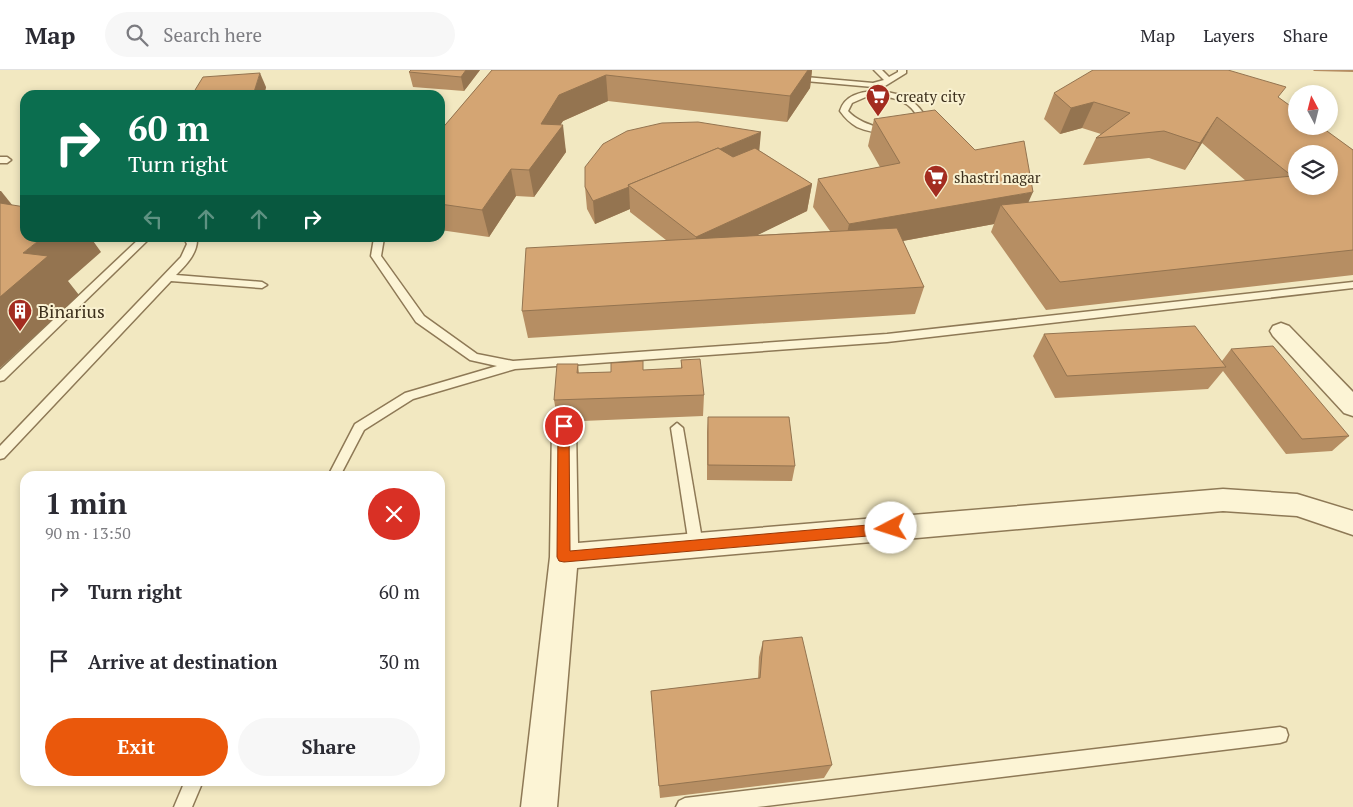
<!DOCTYPE html>
<html lang="en">
<head>
<meta charset="utf-8">
<style>
	:root { --surface:#fff; --page:#f7f7f7; --text:#2b2b33; --muted:#7c7c81; --line:#e1e1e2; --accent:#ea580c }
	body { margin:0; font-family:"PT Serif",serif; background:var(--page); color:var(--text); height:100vh; display:flex; flex-direction:column; font-size:19px; white-space:nowrap }
	* { box-sizing:border-box; margin:0 }
	p { font-size:16px; color:var(--muted) }
	.icon { flex:none; width:28px; height:28px; fill:none; stroke:currentColor; stroke-width:2; stroke-linecap:round; stroke-linejoin:round }
	.map { position:relative; flex:1; overflow:hidden }
	.sheet { position:absolute; left:20px; top:401px; width:425px; height:315px; display:flex; flex-direction:column; background:var(--surface); border-radius:15px; box-shadow:0 2px 8px #0003 }
	.sheet>* { flex:none }
	.top-card { position:absolute; left:20px; top:20px; width:425px; height:152px; border-radius:15px; box-shadow:0 2px 8px #0003; background:#0b6e4f; color:#fff; overflow:hidden }
	.needle { width:32px; rotate:353deg }
	.fabs { position:absolute; left:1288px; top:15px; display:grid; gap:10px }
	.fabs a { display:grid; place-items:center; width:50px; height:50px; border-radius:50%; background:var(--surface); box-shadow:0 2px 8px #0003; font-size:25px }
	.pin { position:absolute; display:grid; place-items:center; width:42px; height:42px; color:#fff; margin:-21px; border:2px solid #fff; border-radius:50%; box-shadow:0 1px 5px #0007 }
	.me { position:absolute; width:55px; margin:-28px; rotate:265deg; stroke-linejoin:round; filter:drop-shadow(0 0 4px #0008) }
	.turn { display:flex; align-items:center; gap:18px; height:105px; padding:0 25px; font-size:22px }
	.turn .icon { width:65px; height:65px; stroke-width:2.5 }
	.turn b { display:block; font-size:35px; line-height:42px }
	.lanes { display:flex; align-items:center; height:48px; padding:0 25px; background:#0003; justify-content:center; gap:25px; direction:ltr }
	.lanes .off { opacity:.35 }
	.round { display:grid; place-items:center; flex:none; width:52px; height:52px; border-radius:26px; background:var(--page) }
	.overview { display:flex; align-items:center; justify-content:space-between; height:85px; padding:0 25px }
	h1 { font-size:30px; font-weight:600; line-height:38px }
	.cta { display:flex; gap:10px; margin-top:auto; padding:10px 25px }
	.cta a { flex:1; height:58px; border-radius:30px; background:var(--accent); color:#fff; font-size:20px; font-weight:600; line-height:58px; text-align:center }
	.cta a+a { background:var(--page); color:var(--text) }
	ul { padding:0; list-style:none }
	li { display:flex; align-items:center; gap:15px; height:70px; padding:0 25px }
	li div { flex:1 }
	li b { display:block; font-size:19px }
	li em { font-style:normal }
	header { display:flex; align-items:center; gap:30px; box-sizing:border-box; height:70px; padding:0 25px; background:var(--surface); border-bottom:1px solid var(--line) }
	header strong { font-size:24px }
	nav { display:flex; gap:28px; margin-inline-start:auto; font-size:18px }
	.search { width:350px; height:45px; background:var(--page); display:flex; align-items:center; gap:12px; box-sizing:border-box; padding:0 18px; border-radius:28px; color:var(--muted); font-size:19px }
	.map>svg:first-child { display:block }
	.lines { fill:none; stroke-linecap:round; stroke-linejoin:round }
	.service-casing { stroke:#8e7956; stroke-width:3 }
	.minor-casing { stroke:#8e7956; stroke-width:3 }
	.service { fill:#fcf4d5; fill-rule:evenodd }
	.minor { fill:#fcf4d5; fill-rule:evenodd }
	.wall { fill:#b68e63 }
	.shaded-wall { fill:#947450 }
	.building { fill:#d4a573; stroke:#947450; fill-rule:evenodd }
	.route { fill:#ea580c; stroke:#983908 }
	.labels { text-anchor:middle; dominant-baseline:central; stroke-width:4; stroke-linejoin:round; paint-order:stroke }
	.far-poi-label { font-size:15px; fill:#3c2f1c; stroke:#f9f1d1; text-anchor:start }
	.poi-label { font-size:18px; fill:#3c2f1c; stroke:#f9f1d1; text-anchor:start }
</style>
</head>
<body>
<header>
<strong>Map</strong>
<div class="search"><svg class="icon" aria-label="search" viewBox="0 0 24 24"><circle cx="10" cy="10" r="6"/><path d="M15 15l6 6"/></svg>Search here</div>
<nav><a>Map</a><a>Layers</a><a>Share</a></nav>
</header>
<div class="map">
<svg width="1353" height="737" viewBox="0 0 1353 737">
	<rect width="100%" height="100%" fill="#f2e8c1"/>
	<g class="lines">
		<defs>
			<g id="service">
				<path d="M874 0H882L889 7 898 2V0H906V3L885 16 873 17 794 10 790 8 794 6 873 13 884 10Z"/>
				<path d="M875 21C895 22 912 26 924 44 916 68 876 66 857 57 850 53 845 48 840 41 845 25 860 22 875 21ZM868 26C886 26 905 27 916 44 907 70 862 57 848 41L852 33Z"/>
				<path d="M0 87H7L11 90 7 93H0Z"/>
				<path d="M140 168H150L4 310 0 311V300Z"/>
				<path d="M184 168H197C198 183 186 195 176 205L262 212 267 215 262 218 171 211 4 388 0 389V376L181 187 187 174Z"/>
				<path d="M374 168H384L381 186 424 246 477 284 513 291 887 264 1353 212V218L887 272 515 299 413 329 364 360 340 406H328L355 354 405 323 497 296 470 290 416 252 371 186Z"/>
				<path d="M677 353 683 358 703 475 701 479 696 481 691 479 689 475 671 358Z"/>
				<path d="M1280 657 1286 659 1288 665 1286 671 1280 673 757 737H676L679 731 685 728Z"/>
				<path d="M185 711H203L192 737H174Z"/>
			</g>
			<g id="minor">
				<path d="M1281 253 1289 256 1353 322V346L1344 343 1273 266 1270 261 1273 256Z"/>
				<path d="M564 347 573 349 576 356 578 473 1223 419 1297 424 1353 441V465L1297 446 1223 441 577 498 557 737H521L550 487 552 356 555 349Z"/>
			</g>
		</defs>
		<!-- service casing -->
		<use href="#service" class="service-casing"/>
		<!-- minor casing -->
		<use href="#minor" class="minor-casing"/>
		<!-- service -->
		<use href="#service" class="service"/>
		<!-- minor -->
		<use href="#minor" class="minor"/>
	</g>
	<!-- wall -->
	<g class="wall">
		<path d="M480 0 464 21 413 17 409 2Z"/>
		<path d="M492 0H812L810 18 787 52 608 31 563 51 560 55 566 82 534 127 516 126 489 167 440 160V61Z"/>
		<path d="M1313 0H1353V2L1314 1Z"/>
		<path d="M266 17 264 25H192Z"/>
		<path d="M1054 23 1279 28 1353 80V205L1046 240 991 162 994 154 903 171 924 217 915 244 528 268 522 241 666 170 630 142V139L595 154 587 139 585 117 760 81 812 114 807 141 757 165 830 161 813 137 818 109 880 97 868 76 874 49 1028 133 1246 111 1202 73 1185 100 1149 88 1083 95 1096 68 1101 64 1082 58 1060 64 1044 49Z"/>
		<path d="M1044 264 1222 291 1231 279 1349 366 1332 381 1286 384 1223 301 1208 319 1055 328 1033 286Z"/>
		<path d="M681 290 704 325 703 346 558 352 554 330 578 294 579 303 611 302 681 298Z"/>
		<path d="M708 347 795 396 792 411 707 410V362Z"/>
		<path d="M763 571 832 695 824 708 660 728 651 621 758 609 759 587Z"/>
	</g>
	<!-- shaded-wall -->
	<g class="shaded-wall">
		<path d="M466 0H480L464 21 461 7Z"/>
		<path d="M808 0H812L810 18 787 52 790 26Z"/>
		<path d="M260 3 266 17 264 25H255L254 22Z"/>
		<path d="M606 5 608 31 563 51 549 73 563 55 566 82 534 127 529 100 541 54 559 25Z"/>
		<path d="M1094 32 1082 58 1060 64 1071 38Z"/>
		<path d="M1217 47 1202 73 1185 100 1200 73Z"/>
		<path d="M761 62 759 84 630 116Z"/>
		<path d="M511 99 516 126 489 167 482 140Z"/>
		<path d="M812 114 807 141 696 195V167Z"/>
		<path d="M629 117 630 139 595 154 593 131Z"/>
		<path d="M0 121H1L25 151 0 149Z"/>
		<path d="M1033 122 1021 149 1001 135 994 154 843 182 849 154Z"/>
		<path d="M42 168H91L101 182 68 211 79 225 0 298V227L23 183Z"/>
	</g>
	<!-- building -->
	<g class="building">
		<path d="M411 0H466L461 7 409 2Z"/>
		<path d="M492 0H808L790 26 606 5 559 25 541 54 563 55 529 100 511 99 482 140 440 134V61Z"/>
		<path d="M1093 0H1228L1286 17 1278 27 1296 40V56H1320L1353 80V180L1060 212 1001 135 1292 106 1217 47 1200 73 1164 61 1096 68 1130 43 1094 32 1071 38 1054 23ZM1296 84H1329V116H1296Z"/>
		<path d="M260 3 254 22 217 25H192L203 7Z"/>
		<path d="M935 40 975 80 1024 71 1033 122 849 154 818 109 900 93 874 49Z"/>
		<path d="M698 52 761 62 720 79 718 78 628 115 629 117 593 131 585 117V97L603 74 627 61 662 53Z"/>
		<path d="M718 78 733 87 755 78 812 114 696 167 628 115Z"/>
		<path d="M0 133 25 137V168H42L23 183 48 186 0 227Z"/>
		<path d="M897 158 924 217 522 241 526 178Z"/>
		<path d="M1195 256 1226 297 1067 306 1044 264Z"/>
		<path d="M1273 276 1349 366 1302 369 1231 279Z"/>
		<path d="M700 289 704 325 554 330 557 294H578L577 303 611 302V293L643 291V300L682 298 681 290Z"/>
		<path d="M708 347H789L795 396 708 395Z"/>
		<path d="M802 567 832 695 659 716 651 621 760 608 763 571Z"/>
	</g>
	<!-- route -->
	<path class="route" d="M564 352 569 356 570 481 891 453 898 458 891 464 564 492 559 491 557 487 558 356Z"/>
	<!-- icons -->
	<defs>
		<symbol id="supermarket-pin" viewBox="-11 -11 22 30"><path d="M0 17L-7.5 6A9.5 9.5 0 1 1 7.5 6Z" fill="#a32c20" stroke="#f9f1d1"/><path d="M-6-5.5h2.5l.6 2H6L4.5 2H-2.5L-4.4-4H-6ZM-1.5 3.2a1.3 1.3 0 1 0 .1 0ZM3 3.2a1.3 1.3 0 1 0 .1 0Z" fill="#fff"/></symbol>
		<symbol id="building-pin" viewBox="-11 -11 22 30"><path d="M0 17L-7.5 6A9.5 9.5 0 1 1 7.5 6Z" fill="#a32c20" stroke="#f9f1d1"/><path d="M-4-6H4V6H1V3H-1V6H-4ZM-2.5-4.3h1.7v1.8h-1.7ZM.8-4.3h1.7v1.8H.8ZM-2.5-1h1.7V.8h-1.7ZM.8-1h1.7V.8H.8Z" fill="#fff"/></symbol>
	</defs>
	<g fill-rule="evenodd">
		<use href="#supermarket-pin" x="864" y="12" width="28" height="38"/>
		<use href="#supermarket-pin" x="922" y="93" width="28" height="38"/>
		<use href="#building-pin" x="6" y="227" width="28" height="38"/>
	</g>
	<g class="labels">
		<!-- far-poi labels -->
		<g class="far-poi-label">
			<text x="896" y="26">creaty city</text>
			<text x="954" y="107">shastri nagar</text>
		</g>
		<!-- poi labels -->
		<g class="poi-label">
			<text x="38" y="241">Binarius</text>
		</g>
	</g>
</svg>
<div class="fabs">
<a><svg class="needle" viewBox="-14 -14 28 28"><path d="M0-13l5 13h-10z" fill="#e53935"/><path d="M0 13l5-13h-10z" fill="#7c7c81"/></svg></a>
<a><svg class="icon" aria-label="layers" viewBox="0 0 24 24"><path d="M12 4l9 5-9 5-9-5zM3 14l9 5 9-5"/></svg></a>
</div>
<div class="pin" style="left:564px;top:356px;background:#d93025"><svg class="icon" aria-label="arrive" viewBox="0 0 24 24"><path d="M6 21V4h12l-3 4 3 4H6"/></svg></div>
<svg class="me" style="left:891px;top:458px" viewBox="-20 -20 40 40"><circle r="19" fill="#fff"/><path d="M0-13L10 11 0 6-10 11z" fill="#ea580c"/></svg>
<div class="top-card">
<div class="turn"><svg class="icon" aria-label="right" viewBox="0 0 24 24"><path d="M7 20v-9h11M14 6l5 5-5 5"/></svg><div><b>60 m</b>Turn right</div></div>
<div class="lanes"><svg class="icon off" aria-label="left" viewBox="0 0 24 24"><path d="M17 20v-9H6M10 6l-5 5 5 5"/></svg><svg class="icon off" aria-label="ahead" viewBox="0 0 24 24"><path d="M12 20V5M6 11l6-6 6 6"/></svg><svg class="icon off" aria-label="ahead" viewBox="0 0 24 24"><path d="M12 20V5M6 11l6-6 6 6"/></svg><svg class="icon" aria-label="right" viewBox="0 0 24 24"><path d="M7 20v-9h11M14 6l5 5-5 5"/></svg></div>
</div>
<section class="sheet">
<div class="overview"><div><h1>1 min</h1><p>90 m · 13:50</p></div><a class="round" style="background:#d93025;color:#fff"><svg class="icon" aria-label="close" viewBox="0 0 24 24"><path d="M6 6l12 12M18 6L6 18"/></svg></a></div>
<ul>
<li><svg class="icon" aria-label="right" viewBox="0 0 24 24"><path d="M7 20v-9h11M14 6l5 5-5 5"/></svg><div><b>Turn right</b></div><em>60 m</em></li>
<li><svg class="icon" aria-label="arrive" viewBox="0 0 24 24"><path d="M6 21V4h12l-3 4 3 4H6"/></svg><div><b>Arrive at destination</b></div><em>30 m</em></li>
</ul>
<div class="cta"><a>Exit</a><a>Share</a></div>
</section>
</div>
</body>
</html>
